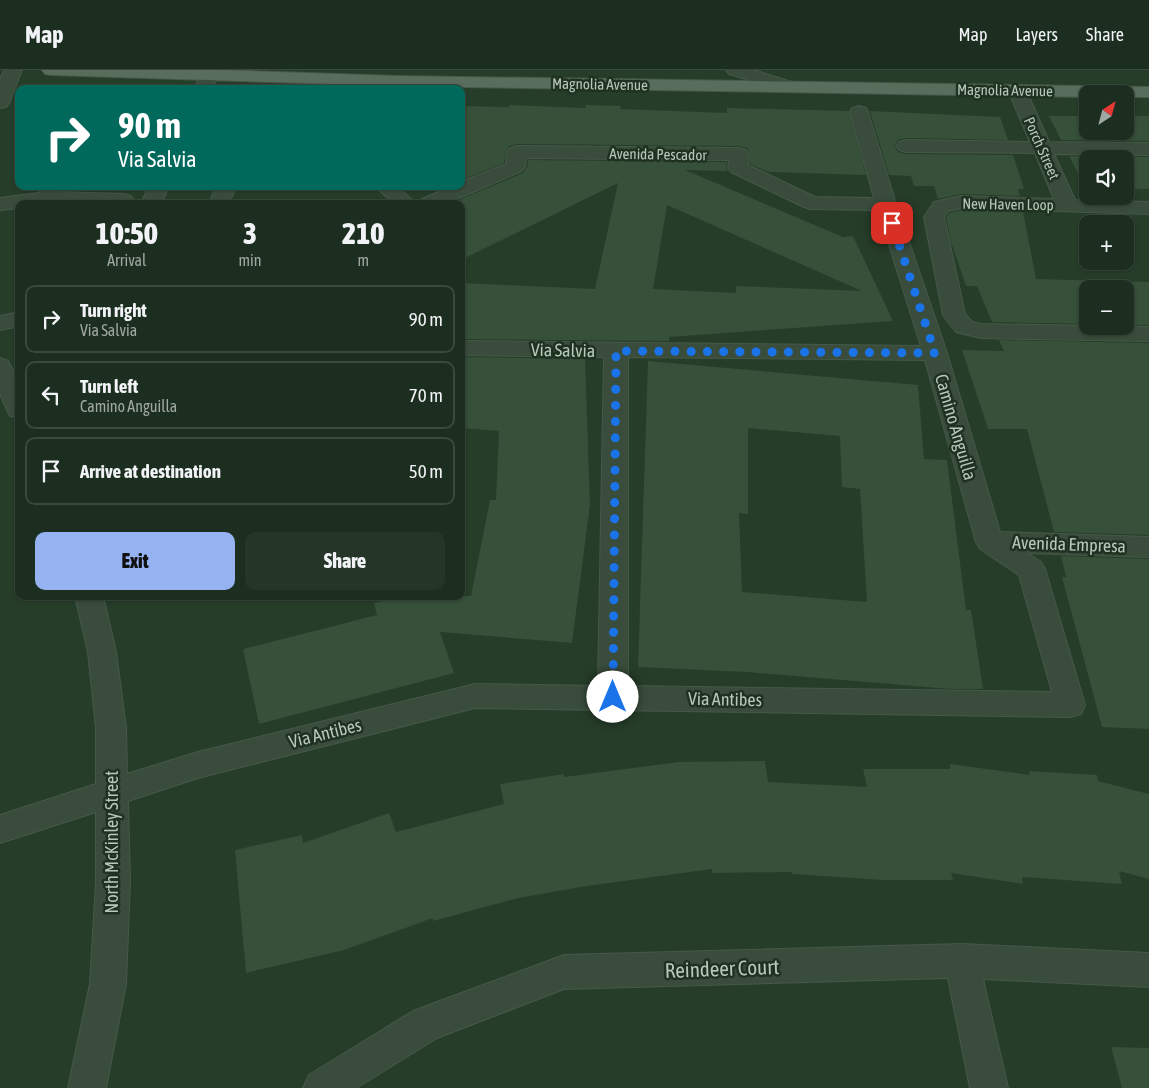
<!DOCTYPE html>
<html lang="en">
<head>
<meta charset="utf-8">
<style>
	:root { --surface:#1c2e1f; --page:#253628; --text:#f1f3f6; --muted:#a0a8a4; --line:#3a4a3d; --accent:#95b2f1 }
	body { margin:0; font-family:"Asap Condensed",sans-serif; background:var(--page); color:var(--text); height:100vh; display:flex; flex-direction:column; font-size:19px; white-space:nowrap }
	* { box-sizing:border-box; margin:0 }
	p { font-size:16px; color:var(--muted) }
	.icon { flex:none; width:28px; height:28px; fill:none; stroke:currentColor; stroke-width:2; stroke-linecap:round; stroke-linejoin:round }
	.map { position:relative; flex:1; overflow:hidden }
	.side { position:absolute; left:15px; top:130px; width:450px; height:400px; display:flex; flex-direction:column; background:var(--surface); border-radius:10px; box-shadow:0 1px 4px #0004,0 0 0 1px var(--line) }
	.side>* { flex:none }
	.hud { position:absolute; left:15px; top:15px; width:450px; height:105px; border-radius:10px; box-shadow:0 1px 4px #0004,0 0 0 1px var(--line); background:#00695c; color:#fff; overflow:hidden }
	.needle { width:32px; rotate:36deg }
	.controls { position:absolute; left:1079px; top:15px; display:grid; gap:10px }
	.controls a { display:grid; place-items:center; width:55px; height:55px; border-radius:10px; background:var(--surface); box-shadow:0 1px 4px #0004,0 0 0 1px var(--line); font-size:25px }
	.pin { position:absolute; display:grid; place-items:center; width:42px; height:42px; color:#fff; margin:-21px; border-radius:10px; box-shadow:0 2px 8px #0006 }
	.me { position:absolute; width:55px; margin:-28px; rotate:0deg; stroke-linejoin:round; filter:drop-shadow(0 0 4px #0008) }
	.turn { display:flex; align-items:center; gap:18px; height:105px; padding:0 20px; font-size:22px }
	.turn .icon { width:65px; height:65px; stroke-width:2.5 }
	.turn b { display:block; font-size:35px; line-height:42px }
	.eta { display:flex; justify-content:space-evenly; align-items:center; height:85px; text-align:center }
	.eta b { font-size:30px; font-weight:800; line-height:35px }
	.primary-button { display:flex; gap:10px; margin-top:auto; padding:10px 20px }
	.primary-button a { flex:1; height:58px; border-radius:10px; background:var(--accent); color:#111; font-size:20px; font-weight:800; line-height:58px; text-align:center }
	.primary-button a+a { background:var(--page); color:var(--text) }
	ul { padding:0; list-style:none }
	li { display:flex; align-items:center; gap:15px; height:68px; margin:0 10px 8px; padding:0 10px; border:2px solid var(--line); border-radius:10px }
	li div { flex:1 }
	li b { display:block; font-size:19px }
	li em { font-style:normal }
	header { display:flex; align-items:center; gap:30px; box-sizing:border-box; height:70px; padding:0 25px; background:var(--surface); border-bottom:1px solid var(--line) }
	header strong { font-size:24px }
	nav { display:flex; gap:28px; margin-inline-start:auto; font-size:18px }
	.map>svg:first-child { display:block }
	.building { fill:#365039; fill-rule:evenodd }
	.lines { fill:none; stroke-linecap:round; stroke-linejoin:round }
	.minor-casing { stroke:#465949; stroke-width:2 }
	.major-casing { stroke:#465949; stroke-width:2 }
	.minor { fill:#3a4d3c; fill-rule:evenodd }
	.major { fill:#586d5b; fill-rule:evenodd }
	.route { stroke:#1a73e8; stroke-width:9; stroke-dasharray:0 16.2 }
	.labels { text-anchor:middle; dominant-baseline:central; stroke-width:5; stroke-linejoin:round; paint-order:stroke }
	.far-street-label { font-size:15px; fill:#b6c8b9; stroke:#1f3221 }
	.street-label { font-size:18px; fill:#b6c8b9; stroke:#1f3221 }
	.near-street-label { font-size:21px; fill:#b6c8b9; stroke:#1f3221 }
</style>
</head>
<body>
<header>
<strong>Map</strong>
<nav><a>Map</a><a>Layers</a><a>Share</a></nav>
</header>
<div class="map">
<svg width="1149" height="1018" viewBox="0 0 1149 1018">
	<rect width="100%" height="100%" fill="#263d29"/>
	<!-- building -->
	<g class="building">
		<path d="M509 35 585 38 586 35 621 36 620 39 727 43V38L849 41 866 105 768 102 750 94V83L747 78 739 76 517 74 509 76 506 81 504 93 461 110V36L509 37Z"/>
		<path d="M870 41 1000 47 1008 70 906 68 898 70 894 76 898 82 906 84 1013 85 1024 119H1018L1020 126 961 124 938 129 934 116H914L911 106 889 105Z"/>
		<path d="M1049 46H1088V61H1125V46H1149V71L1061 70Z"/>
		<path d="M1069 86 1149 87V119H1125V89H1088L1086 119Z"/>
		<path d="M528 90 727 92 726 98 728 101 685 100 843 167 853 166 893 251 669 267V271L461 269V213L595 219 618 113 461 190V129L523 103 527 97ZM667 135 862 221 736 216V223L653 219Z"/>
		<path d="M961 140 1023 142 1036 209 1149 212V255H1125V219H1088V254L992 252 977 216H966L951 172 946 147 949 143Z"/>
		<path d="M999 270 1149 273V465L1054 462 1027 359H988L962 280 1004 281Z"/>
		<path d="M461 287 585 289 590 435 572 573 440 562 454 603 259 654 243 579 377 545 374 533 402 526H471L490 430H496L499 361 461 358Z"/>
		<path d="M648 291 918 315 924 389 947 390 966 540H971L983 619H950L746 602 638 597ZM748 358 840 366 842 417 860 419 867 532 742 522 739 443 748 444Z"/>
		<path d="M1061 486 1149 489V659L1102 657 1062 507H1066Z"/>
		<path d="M765 691 768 712 867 717 863 699H950V694L1030 705 1029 701 1097 705 1098 711 1149 724V809L1119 801 1122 814 1022 807 1023 814 951 803 953 810H883L792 804V802L712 803V799L587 816 518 828 433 851V848L344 880 246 903 235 780 302 765 303 773 389 743 396 762 504 734 500 714 564 704V707L679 692Z"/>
		<path d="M1111 977 1149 978V1018H1122Z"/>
	</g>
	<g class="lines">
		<defs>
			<g id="minor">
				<path d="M4 0H22L9 33 6 37 0 38V10Z"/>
				<path d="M210 0 215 1 218 5 212 19H194L203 1Z"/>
				<path d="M726 0H753L795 13 798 17 795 21 789 22 729 4Z"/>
				<path d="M1017 15 1023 16 1026 20 1049 72 1149 73V85L1054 84 1075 130 1149 132V144L961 138 948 141 944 147 965 244 972 252 981 254 1149 257V271L981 268 956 262 943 245 924 147 934 132 961 126 1054 129 1035 83 906 82 899 80 896 76 899 72 906 70 1030 72 1008 20 1011 16Z"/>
				<path d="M859 36 866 38 868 42 896 134 947 283 1000 462 1149 467V487L1027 483 1041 492 1045 499 1085 635 1081 644 1070 647 475 638 198 708 128 731 130 811 126 914 106 1018H68L90 914 96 811V742L0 773V745L96 714V658L88 582 75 526H103L116 582 126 658 127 704 198 682 475 614 598 616 604 287 461 285V271L921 276 878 140 811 139 804 137 731 102 728 98 729 90 526 88 525 97 522 101 445 134H417L420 130 452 116H461V112L506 94 507 82 510 78 517 76 739 78 746 80 749 84 748 95 815 127 874 128 850 42 852 38ZM628 287 925 290 976 472 980 479 1019 505 1052 622 628 616Z"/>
				<path d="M40 116H60L59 122 124 124 131 126 134 130 131 134H19V138L0 140V128L39 123Z"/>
				<path d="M149 116H169L161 134H141Z"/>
				<path d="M216 116H236L229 134H209Z"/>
				<path d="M375 116H397L416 134H394Z"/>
				<path d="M19 242V256L0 260V246Z"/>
				<path d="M0 288 8 291 19 312V348L10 346 0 324Z"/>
				<path d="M962 874 1149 883V917L983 909 1008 1018H970L948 908 564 919 437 968 356 1018H303L309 1005 413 941 564 885Z"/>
			</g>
			<path id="major" d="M42 0H219L397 6 1149 17V27H1125V24H1088V27L397 16 51 5 45 4Z"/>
		</defs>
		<!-- minor casing -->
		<use href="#minor" class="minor-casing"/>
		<!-- major casing -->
		<use href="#major" class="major-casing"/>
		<!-- minor -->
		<use href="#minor" class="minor"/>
		<!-- major -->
		<use href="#major" class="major"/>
	</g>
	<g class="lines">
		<!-- route -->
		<path class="route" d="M613 627 616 281 935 283 892 153"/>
	</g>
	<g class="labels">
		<!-- far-street labels -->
		<g class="far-street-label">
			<text transform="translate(600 14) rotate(1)">Magnolia Avenue</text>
			<text transform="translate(1005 20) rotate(1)">Magnolia Avenue</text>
			<text transform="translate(1042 78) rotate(66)">Porch Street</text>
			<text transform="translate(658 84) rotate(1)">Avenida Pescador</text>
			<text transform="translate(1008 134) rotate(1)">New Haven Loop</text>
		</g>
		<!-- street labels -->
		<g class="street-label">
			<text transform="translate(563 280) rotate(1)">Via Salvia</text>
			<text transform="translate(956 357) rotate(74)">Camino Anguilla</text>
			<text transform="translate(1069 474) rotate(2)">Avenida Empresa</text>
			<text transform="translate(725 629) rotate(1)">Via Antibes</text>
			<text transform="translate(325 663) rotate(-14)">Via Antibes</text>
			<text transform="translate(111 772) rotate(-90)">North McKinley Street</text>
		</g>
		<!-- near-street labels -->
		<g class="near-street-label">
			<text transform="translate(722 898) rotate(-2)">Reindeer Court</text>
		</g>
	</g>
</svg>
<div class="controls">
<a><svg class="needle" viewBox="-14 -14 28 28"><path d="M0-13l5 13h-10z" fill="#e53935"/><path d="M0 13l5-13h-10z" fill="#a0a8a4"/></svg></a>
<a><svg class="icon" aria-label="sound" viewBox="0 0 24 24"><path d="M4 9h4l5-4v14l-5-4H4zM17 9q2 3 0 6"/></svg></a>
<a>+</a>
<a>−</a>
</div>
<div class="pin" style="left:892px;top:153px;background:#d93025"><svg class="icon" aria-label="arrive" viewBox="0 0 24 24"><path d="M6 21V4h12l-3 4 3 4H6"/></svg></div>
<svg class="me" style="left:613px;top:627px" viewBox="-20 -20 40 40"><circle r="19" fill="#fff"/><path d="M0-13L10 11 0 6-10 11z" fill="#1a73e8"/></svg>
<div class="hud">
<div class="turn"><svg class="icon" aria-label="right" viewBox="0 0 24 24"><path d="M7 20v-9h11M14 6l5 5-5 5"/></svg><div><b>90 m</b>Via Salvia</div></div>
</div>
<section class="side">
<div class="eta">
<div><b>10:50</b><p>Arrival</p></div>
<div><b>3</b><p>min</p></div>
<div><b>210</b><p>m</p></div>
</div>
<ul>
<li><svg class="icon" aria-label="right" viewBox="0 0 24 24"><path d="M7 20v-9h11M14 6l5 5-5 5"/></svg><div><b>Turn right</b><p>Via Salvia</p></div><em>90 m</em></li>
<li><svg class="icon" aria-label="left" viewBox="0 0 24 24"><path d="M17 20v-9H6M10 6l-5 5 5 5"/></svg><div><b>Turn left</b><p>Camino Anguilla</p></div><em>70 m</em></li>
<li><svg class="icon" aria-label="arrive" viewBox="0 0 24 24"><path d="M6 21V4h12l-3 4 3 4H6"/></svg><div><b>Arrive at destination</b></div><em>50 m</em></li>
</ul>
<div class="primary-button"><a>Exit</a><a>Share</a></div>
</section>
</div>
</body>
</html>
